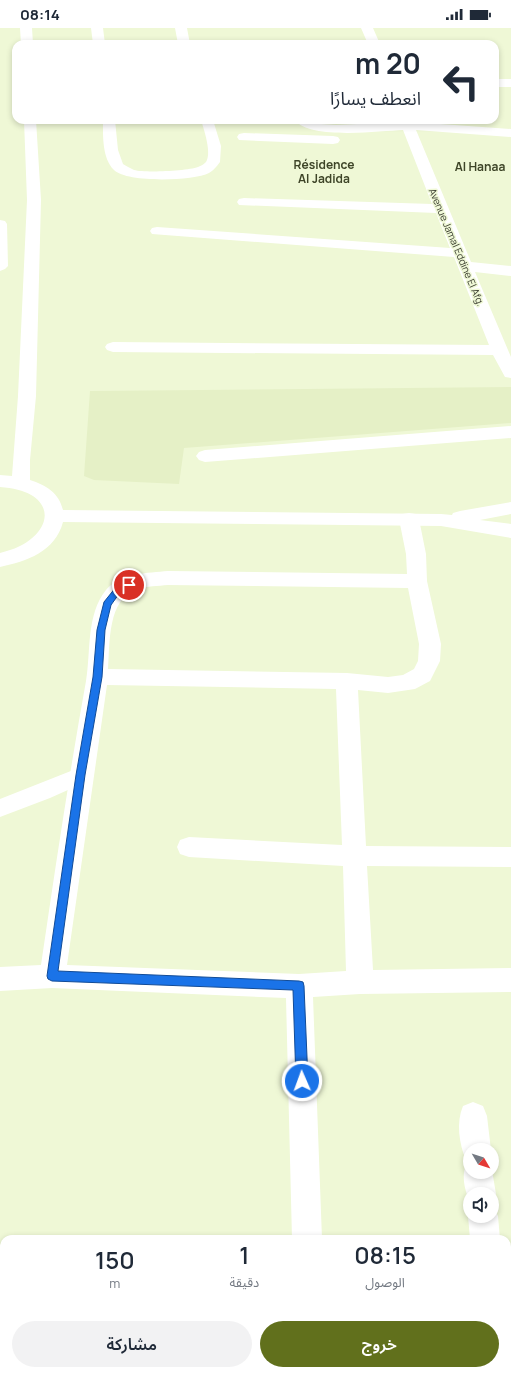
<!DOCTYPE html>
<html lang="ar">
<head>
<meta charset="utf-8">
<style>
	:root { --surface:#fff; --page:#f2f2f3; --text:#1f2937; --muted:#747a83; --accent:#61701c }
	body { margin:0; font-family:Manrope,"Noto Sans Arabic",sans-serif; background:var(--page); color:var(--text); direction:rtl; height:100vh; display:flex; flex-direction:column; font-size:15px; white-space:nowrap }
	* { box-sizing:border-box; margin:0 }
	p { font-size:13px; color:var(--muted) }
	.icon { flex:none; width:22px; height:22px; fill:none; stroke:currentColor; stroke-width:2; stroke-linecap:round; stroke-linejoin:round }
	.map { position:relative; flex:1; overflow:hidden; direction:ltr }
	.drawer { position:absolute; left:0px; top:1207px; width:511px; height:140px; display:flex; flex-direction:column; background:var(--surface); border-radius:12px 12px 0 0; box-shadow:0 2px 6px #0003; direction:rtl }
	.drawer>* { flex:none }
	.top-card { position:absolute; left:12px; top:12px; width:487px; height:84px; border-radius:12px; box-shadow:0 2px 6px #0003; direction:rtl; background:#fff; color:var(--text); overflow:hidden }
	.needle { width:26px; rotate:129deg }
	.controls { position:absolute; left:463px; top:1115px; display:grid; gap:8px }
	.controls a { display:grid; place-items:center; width:36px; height:36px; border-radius:50%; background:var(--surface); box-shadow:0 2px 6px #0003; font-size:20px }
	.pin { position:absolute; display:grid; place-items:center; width:34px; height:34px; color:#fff; margin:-17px; border:2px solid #fff; border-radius:50%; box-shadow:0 1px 4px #0007 }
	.me { position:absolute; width:44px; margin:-22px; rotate:358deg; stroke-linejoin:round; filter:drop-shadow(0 0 3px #0008) }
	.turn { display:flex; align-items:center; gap:14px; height:84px; padding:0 12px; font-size:18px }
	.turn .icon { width:52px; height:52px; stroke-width:2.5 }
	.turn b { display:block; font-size:28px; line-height:34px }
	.eta { display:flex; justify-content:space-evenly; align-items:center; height:68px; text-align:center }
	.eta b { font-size:24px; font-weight:600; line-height:28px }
	.primary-button { display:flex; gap:8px; margin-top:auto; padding:8px 12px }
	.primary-button a { flex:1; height:46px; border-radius:24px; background:var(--accent); color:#fff; font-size:16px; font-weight:600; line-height:46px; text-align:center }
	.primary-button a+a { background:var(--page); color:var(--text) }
	.status { display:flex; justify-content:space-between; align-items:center; height:28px; padding:0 20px; background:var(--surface); direction:ltr }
	.status svg { height:11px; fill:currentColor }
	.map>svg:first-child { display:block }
	.built { fill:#e5f0c6 }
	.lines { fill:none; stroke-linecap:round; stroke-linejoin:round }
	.lane { fill:#fff; fill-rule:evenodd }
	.street { fill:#fff; fill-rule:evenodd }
	.secondary { fill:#fff; fill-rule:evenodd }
	.route { fill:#1a73e8; stroke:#114b97 }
	.labels { text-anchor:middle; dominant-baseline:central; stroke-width:3; stroke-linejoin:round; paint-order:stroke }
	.far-street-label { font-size:10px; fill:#3b3e31; stroke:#eff8d6 }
	.far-quarter-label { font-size:12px; font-weight:bold; fill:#3e4528; stroke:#eff8d6 }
</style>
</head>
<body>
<div class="status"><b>08:14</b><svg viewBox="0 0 49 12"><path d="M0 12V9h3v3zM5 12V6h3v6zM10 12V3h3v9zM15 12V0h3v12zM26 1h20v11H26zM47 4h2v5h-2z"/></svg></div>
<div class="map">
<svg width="511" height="1347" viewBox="0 0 511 1347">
	<rect width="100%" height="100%" fill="#eff8d6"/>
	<!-- built -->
	<path class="built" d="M511 359V395L184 420 179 456 94 452 84 448 90 363Z"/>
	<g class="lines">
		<!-- lane -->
		<path class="lane" d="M81 739 88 741 92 747 88 753 50 770 0 789V771Z"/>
		<!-- street -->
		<g class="street">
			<path d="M91 0H103L105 16H93Z"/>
			<path d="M175 0H187L190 16H178Z"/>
			<path d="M361 0H373L380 16H368Z"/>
			<rect x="495" y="51" width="16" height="8"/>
			<path d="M103 92H115L118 122 123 136C126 138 130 140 134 142 145 145 187 143 198 139 201 138 204 136 206 134 212 125 204 102 201 92H213L221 118 220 134C217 138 213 143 209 145 193 153 127 155 114 142 102 130 103 108 103 92Z"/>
			<path d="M295 92H310L321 96 336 97 400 94 399 92H411L412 94 511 101V109L416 102 471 234 511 238V248L475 244 511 329V350L505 349 493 327 113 324 107 322 105 319 107 316 113 314 489 317 454 229 152 206 150 203 152 200 157 199 450 220 436 185 239 177 237 174 239 171 244 170 432 176 403 102C380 103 309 112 295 92Z"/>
			<path d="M244 105 333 108 338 109 340 112 338 115 333 116 239 112 237 109 239 106Z"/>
			<path d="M511 398V410L205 434 199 432 196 428 199 424 205 422Z"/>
			<path d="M409 485 416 486 419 491 426 526 427 553 441 616 440 633 430 653 415 661 388 665 358 662 366 818 511 819V839L367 838 373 942 511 940V964L360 966 313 969 322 1211H292L286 970 52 960 0 963V939L41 937C55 842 69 747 86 653 91 623 86 587 106 562 120 545 148 545 168 543L407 546 406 526 399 491 402 486ZM168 557 408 560 419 616 418 633 414 641 403 647 388 649 347 645 108 641C110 616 107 571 137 561 147 558 158 558 168 557ZM107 657 336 661 342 817 189 809 180 812 177 819 180 826 189 829 343 838 346 943 299 946 67 937Z"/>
			<path d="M473 1074 483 1078 487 1088 491 1122H470V1144H492V1142L496 1166 492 1175V1166H470V1175C465 1162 460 1146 468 1133L466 1132C459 1116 456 1094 463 1078Z"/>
			<path d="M492 1177 498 1188 500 1211H470L468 1188 470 1183V1188H492Z"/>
			<path d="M507 1331 511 1338V1347H481V1343H507Z"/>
			<rect x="296" y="1343" width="32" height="4"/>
		</g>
		<!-- secondary -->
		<g class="secondary">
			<path d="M20 0H32L33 16H21Z"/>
			<path d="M24 92H36L41 172 36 368 30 432V452C46 457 59 465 63 482L441 486 452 487 453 485 460 483 511 474V486L480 492 511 496V510L441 498 63 494C55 524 27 533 0 539V525C55 513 64 463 0 459V447L12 448 18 368 27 172Z"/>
			<path d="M0 192 5 193 7 196 8 238 5 241 0 243Z"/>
		</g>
	</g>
	<!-- route -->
	<path class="route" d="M129 554 133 557 132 559 121 563 111 577 105 602 102 649 85 747 58 943 299 953 303 954 304 958 308 1053 306 1057 302 1058 298 1057 296 1053 293 962 52 953 48 951 47 948 76 747 93 649 97 602 104 574 116 559Z"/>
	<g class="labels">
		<!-- far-street labels -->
		<g class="far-street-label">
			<text transform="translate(457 219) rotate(67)">Avenue Jamal Eddine El Afg.</text>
		</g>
		<!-- far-quarter labels -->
		<g class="far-quarter-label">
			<text x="324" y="136">Résidence<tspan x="324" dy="14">Al Jadida</tspan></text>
			<text x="480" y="138">Al Hanaa</text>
		</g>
	</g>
</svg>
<div class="controls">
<a><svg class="needle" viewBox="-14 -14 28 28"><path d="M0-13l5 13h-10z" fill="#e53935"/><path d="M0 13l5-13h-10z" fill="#747a83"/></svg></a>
<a><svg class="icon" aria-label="sound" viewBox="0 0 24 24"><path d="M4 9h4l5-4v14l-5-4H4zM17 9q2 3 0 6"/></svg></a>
</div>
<div class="pin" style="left:129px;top:557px;background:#d93025"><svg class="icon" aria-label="arrive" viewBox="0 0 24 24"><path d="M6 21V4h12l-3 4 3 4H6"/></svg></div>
<svg class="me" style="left:302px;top:1053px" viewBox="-20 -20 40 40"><circle r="17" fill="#1a73e8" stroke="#fff" stroke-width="3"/><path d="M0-11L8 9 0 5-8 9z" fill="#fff"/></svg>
<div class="top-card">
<div class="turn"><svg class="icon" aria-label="left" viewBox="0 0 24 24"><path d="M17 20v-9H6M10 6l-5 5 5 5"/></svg><div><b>20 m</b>انعطف يسارًا</div></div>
</div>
<section class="drawer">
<div class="eta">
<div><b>08:15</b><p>الوصول</p></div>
<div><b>1</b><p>دقيقة</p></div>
<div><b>150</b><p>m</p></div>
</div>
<div class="primary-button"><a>خروج</a><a>مشاركة</a></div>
</section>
</div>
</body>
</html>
